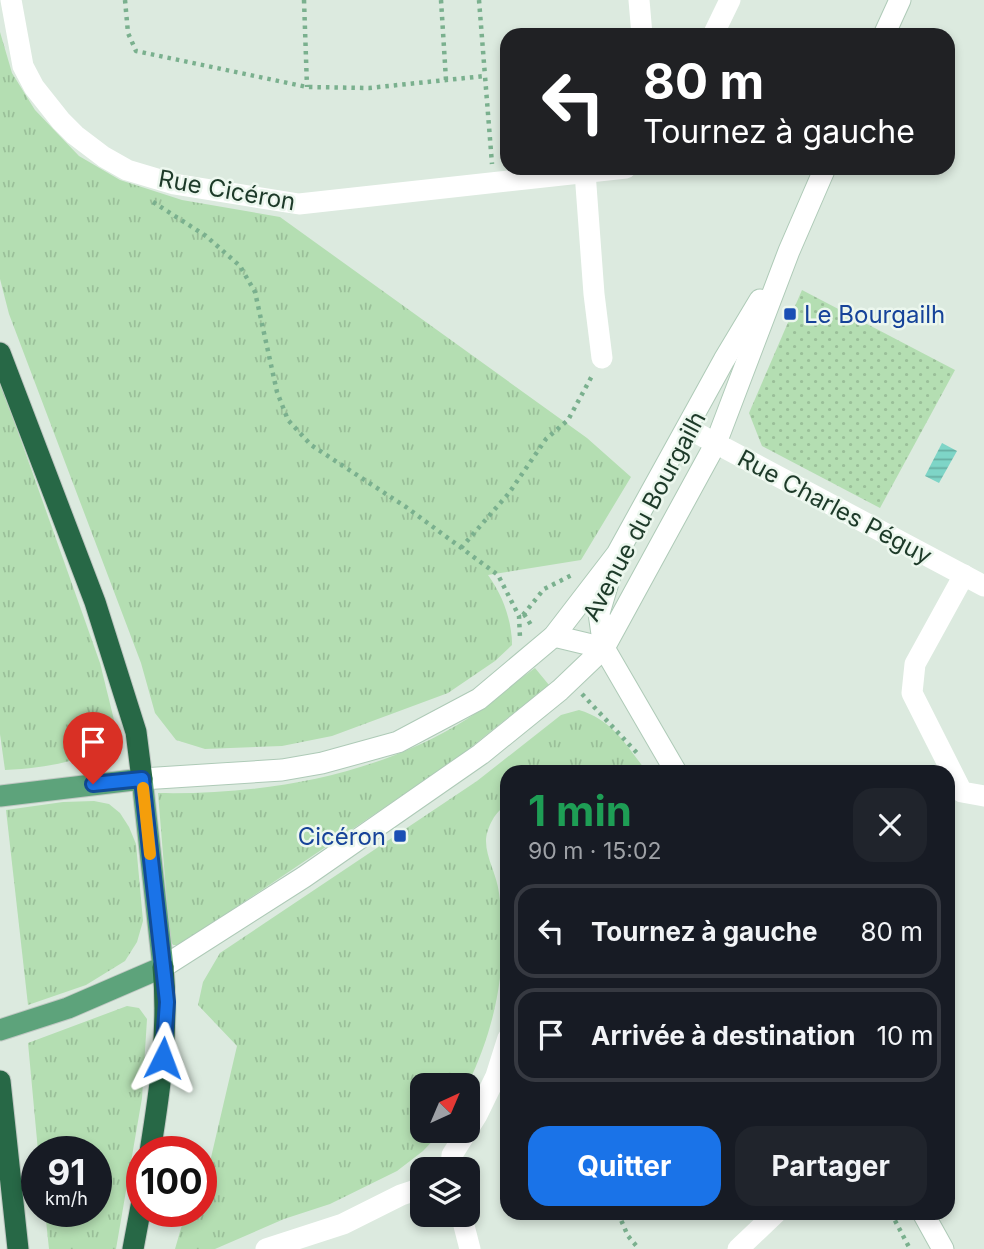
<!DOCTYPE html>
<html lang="fr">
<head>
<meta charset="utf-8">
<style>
	:root { --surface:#171b24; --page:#20242c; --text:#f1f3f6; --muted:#9ea1a6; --line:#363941; --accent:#1a73e8 }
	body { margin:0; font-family:Inter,sans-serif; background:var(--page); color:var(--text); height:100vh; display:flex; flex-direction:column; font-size:26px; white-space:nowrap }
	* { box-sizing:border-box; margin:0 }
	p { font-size:23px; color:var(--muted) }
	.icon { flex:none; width:38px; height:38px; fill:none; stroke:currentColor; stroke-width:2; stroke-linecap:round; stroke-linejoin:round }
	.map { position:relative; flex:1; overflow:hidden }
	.sheet { position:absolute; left:500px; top:765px; width:455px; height:455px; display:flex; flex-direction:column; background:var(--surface); border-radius:21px; box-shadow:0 4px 10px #0003 }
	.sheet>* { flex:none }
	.banner { position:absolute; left:500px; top:28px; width:455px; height:147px; border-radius:21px; box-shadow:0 4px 10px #0003; background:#202124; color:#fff; overflow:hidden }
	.needle { width:46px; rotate:44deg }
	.tools { position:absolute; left:410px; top:1073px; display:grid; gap:14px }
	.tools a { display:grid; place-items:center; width:70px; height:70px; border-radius:14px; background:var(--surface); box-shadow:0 4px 10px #0003; font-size:35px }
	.speed { position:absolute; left:21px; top:1136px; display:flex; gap:14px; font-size:35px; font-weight:700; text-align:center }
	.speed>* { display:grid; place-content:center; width:91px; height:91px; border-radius:50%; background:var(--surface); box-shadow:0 4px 10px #0003; line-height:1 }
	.speed small { font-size:18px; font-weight:400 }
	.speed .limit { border:10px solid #d22; background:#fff; color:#111 }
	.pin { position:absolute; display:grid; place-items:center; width:60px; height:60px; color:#fff; margin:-72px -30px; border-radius:50% 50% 50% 0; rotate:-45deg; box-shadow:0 0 7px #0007 }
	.pin .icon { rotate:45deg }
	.me { position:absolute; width:77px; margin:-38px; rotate:3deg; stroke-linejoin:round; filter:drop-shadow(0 0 5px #0008) }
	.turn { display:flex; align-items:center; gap:24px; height:147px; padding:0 28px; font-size:32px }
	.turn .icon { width:91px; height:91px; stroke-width:2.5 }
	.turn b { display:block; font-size:49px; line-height:60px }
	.round { display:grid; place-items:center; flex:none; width:74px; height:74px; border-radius:21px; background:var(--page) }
	.head { display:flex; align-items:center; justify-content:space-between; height:119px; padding:0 28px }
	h1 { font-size:42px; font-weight:700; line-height:52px; color:#1e9e55 }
	.action { display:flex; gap:14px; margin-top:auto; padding:14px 28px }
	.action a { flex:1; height:80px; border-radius:21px; background:var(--accent); color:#fff; font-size:28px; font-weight:700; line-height:80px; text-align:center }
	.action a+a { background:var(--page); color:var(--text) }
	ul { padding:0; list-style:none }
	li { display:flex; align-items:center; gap:21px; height:94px; margin:0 14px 10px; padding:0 14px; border:4px solid var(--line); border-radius:21px }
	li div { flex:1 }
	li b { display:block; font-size:26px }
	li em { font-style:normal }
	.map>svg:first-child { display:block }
	.grass { fill:url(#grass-tufts) }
	.garden { fill:url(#garden-dots) }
	.water { fill:url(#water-rules) }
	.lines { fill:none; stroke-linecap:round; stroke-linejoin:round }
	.secondary-casing { stroke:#aecab7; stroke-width:23 }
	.primary-casing { stroke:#c0c8c3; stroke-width:23 }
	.highway-casing { stroke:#c0c8c3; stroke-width:23 }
	.path { stroke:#7ab08e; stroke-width:4.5; stroke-dasharray:3.5 5; stroke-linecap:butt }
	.street { stroke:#fff; stroke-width:21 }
	.secondary { stroke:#fff; stroke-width:21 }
	.primary { stroke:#5da37b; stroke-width:21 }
	.highway { stroke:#276846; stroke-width:21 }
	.route-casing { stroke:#114b97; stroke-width:18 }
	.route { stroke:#1a73e8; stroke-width:12 }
	.slow { stroke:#f59e0b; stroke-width:12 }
	.transit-dot { fill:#1a4fb4; stroke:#ecf7ee; stroke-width:2.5 }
	.labels { text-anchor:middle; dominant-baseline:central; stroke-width:5; stroke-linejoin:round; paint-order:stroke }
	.street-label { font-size:24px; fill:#1d3a29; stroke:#ecf7ee }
	.transit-label { font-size:24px; fill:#164399; stroke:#ecf7ee; text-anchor:start }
</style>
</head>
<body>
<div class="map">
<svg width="984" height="1249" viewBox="0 0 984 1249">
	<defs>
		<pattern id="grass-tufts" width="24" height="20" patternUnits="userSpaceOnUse" patternTransform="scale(1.75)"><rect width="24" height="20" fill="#b4deb2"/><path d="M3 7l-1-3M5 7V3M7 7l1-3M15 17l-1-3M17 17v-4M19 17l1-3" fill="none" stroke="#9abf99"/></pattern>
		<pattern id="garden-dots" width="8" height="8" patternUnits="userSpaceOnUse" patternTransform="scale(1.75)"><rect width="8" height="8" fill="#b4deb2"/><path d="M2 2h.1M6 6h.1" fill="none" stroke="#9abf99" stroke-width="1.8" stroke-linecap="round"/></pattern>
		<pattern id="water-rules" width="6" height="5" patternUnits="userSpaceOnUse" patternTransform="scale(1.75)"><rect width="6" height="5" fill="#7ed5c7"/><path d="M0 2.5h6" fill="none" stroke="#67aea2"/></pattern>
	</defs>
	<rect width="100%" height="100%" fill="#dceadf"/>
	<!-- grass -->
	<g class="grass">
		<path d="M0 32 12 73 35 110 79 156 120 180 182 200 280 217 587 438 631 477 581 560 488 575C502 594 512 620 512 645L495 661 448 693 332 736 282 746 205 749 176 740 155 713 141 663 9 314 0 279Z"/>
		<path d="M0 381 100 663 115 724 114 745C75 762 47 768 5 770L0 734Z"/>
		<path d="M535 668 549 685 455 760 180 945H173L170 940 158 793C264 795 376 776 467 719 491 704 512 684 535 668Z"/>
		<path d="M579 710C613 720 626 745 647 772H508L507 806C496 809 486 829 486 841 486 858 497 875 499 893 509 961 497 1024 467 1086L422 1085V1130L442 1131 423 1151 397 1171 330 1204 284 1219 215 1249H175L186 1211H201V1184L206 1179 237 1046 198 1005 203 982 220 953 477 781 561 715Z"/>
		<path d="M94 801 109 804 120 813 129 827 136 844 143 921 137 942 125 961 86 985 28 1005 6 810 63 802Z"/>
		<path d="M127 1006 139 1008 147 1019 142 1098 116 1249H49L45 1211H96V1152L38 1151 28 1043Z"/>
	</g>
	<!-- garden -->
	<path class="garden" d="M802 290 955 370 880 508 762 446 749 413Z"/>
	<!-- water -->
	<path class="water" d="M942 443 957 451 939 483 925 476Z"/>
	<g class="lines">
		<defs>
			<g id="secondary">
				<path d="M884 35 900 0"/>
				<path d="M613 566 599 613 604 648 676 772"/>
				<path d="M554 636 604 648"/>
				<path d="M142 779 282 770 322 763 398 742 479 699 554 636 617 554 724 360 760 300"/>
				<path d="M163 967 304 877 481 754 560 690 604 648 716 443 789 251 825 168"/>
				<path d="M923 1213 943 1249"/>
			</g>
			<path id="primary" d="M0 796 142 779 163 967 68 1008 0 1030"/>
			<g id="highway">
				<path d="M0 353 95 602 136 732 142 779"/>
				<path d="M0 1081 18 1249"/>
				<path d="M150 1152C160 1090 169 1029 163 967"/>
				<path d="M133 1249 142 1201"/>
			</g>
		</defs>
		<!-- secondary casing -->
		<use href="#secondary" class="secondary-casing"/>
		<!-- primary casing -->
		<use href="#primary" class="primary-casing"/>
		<!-- highway casing -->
		<use href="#highway" class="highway-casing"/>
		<!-- path -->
		<g class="path">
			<path d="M125 0 128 33 136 51 307 87 369 88 485 76 492 164"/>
			<path d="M304 0 307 87"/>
			<path d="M441 0 446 80"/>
			<path d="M479 0 485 76"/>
			<path d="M153 202 206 236 240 266 255 292 277 392 288 420 311 445 406 507 498 575 519 616 520 638"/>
			<path d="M461 548 509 493 546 439 568 420 593 374"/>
			<path d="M524 614 533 628"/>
			<path d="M523 615 544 589 572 575"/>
			<path d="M582 694 638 754"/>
			<path d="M618 1213 628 1236 639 1249"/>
			<path d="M891 1213 910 1249"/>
		</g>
		<!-- street -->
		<g class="street">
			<path d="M11 0 23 66 34 87 61 121 75 135 104 157 127 170 174 184 299 204 626 168"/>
			<path d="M639 0 642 35"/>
			<path d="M713 35 730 0"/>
			<path d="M585 172 594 294 602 358"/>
			<path d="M687 428 984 586"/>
			<path d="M964 575 915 664 912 693 962 792 984 796"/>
			<path d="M451 1169 452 1155 477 1115 496 1076 508 1038"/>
			<path d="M461 1214 470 1249"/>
			<path d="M266 1249 343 1224 401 1195 422 1188"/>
			<path d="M738 1249 776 1213"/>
		</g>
		<!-- secondary -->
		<use href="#secondary" class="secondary"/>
		<!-- primary -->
		<use href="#primary" class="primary"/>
		<!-- highway -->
		<use href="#highway" class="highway"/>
	</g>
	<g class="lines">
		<defs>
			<path id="route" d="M93 784 142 779 167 1002 163 1058"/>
		</defs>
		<!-- route casing -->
		<use href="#route" class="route-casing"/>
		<!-- route -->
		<use href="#route" class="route"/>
		<!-- slow -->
		<path class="slow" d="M143 788 150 854"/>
	</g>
	<!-- markers -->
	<g class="transit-dot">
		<rect x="783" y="307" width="14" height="14" rx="3.5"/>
		<rect x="393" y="829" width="14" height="14" rx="3.5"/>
	</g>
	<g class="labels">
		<!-- street labels -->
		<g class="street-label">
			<text transform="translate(227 190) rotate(10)">Rue Cicéron</text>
			<text transform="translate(835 507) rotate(28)">Rue Charles Péguy</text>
			<text transform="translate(644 516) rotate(-62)">Avenue du Bourgailh</text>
		</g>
		<!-- transit labels -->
		<g class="transit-label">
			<text x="804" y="314">Le Bourgailh</text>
			<text x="386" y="836" text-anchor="end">Cicéron</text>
		</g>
	</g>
</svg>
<div class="tools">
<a><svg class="needle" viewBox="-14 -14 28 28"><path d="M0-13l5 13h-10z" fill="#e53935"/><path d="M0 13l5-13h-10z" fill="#9ea1a6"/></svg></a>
<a><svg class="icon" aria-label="layers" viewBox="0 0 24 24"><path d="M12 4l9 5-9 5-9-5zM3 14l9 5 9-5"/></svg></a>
</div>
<div class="speed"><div>91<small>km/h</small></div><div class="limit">100</div></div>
<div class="pin" style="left:93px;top:784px;background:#d93025"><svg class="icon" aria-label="arrive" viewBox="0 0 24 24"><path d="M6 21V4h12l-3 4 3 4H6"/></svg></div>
<svg class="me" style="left:163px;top:1058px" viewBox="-20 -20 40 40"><path d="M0-17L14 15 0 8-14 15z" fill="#1a73e8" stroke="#fff" stroke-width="4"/></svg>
<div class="banner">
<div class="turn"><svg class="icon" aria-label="left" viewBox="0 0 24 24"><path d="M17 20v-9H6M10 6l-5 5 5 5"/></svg><div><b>80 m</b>Tournez à gauche</div></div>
</div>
<section class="sheet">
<div class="head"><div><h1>1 min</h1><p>90 m · 15:02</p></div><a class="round"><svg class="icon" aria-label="close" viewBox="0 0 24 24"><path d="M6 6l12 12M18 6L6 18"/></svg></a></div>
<ul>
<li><svg class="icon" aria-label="left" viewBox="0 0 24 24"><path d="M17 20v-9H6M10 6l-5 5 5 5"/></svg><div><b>Tournez à gauche</b></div><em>80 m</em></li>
<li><svg class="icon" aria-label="arrive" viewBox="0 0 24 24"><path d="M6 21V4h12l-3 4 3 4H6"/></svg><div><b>Arrivée à destination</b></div><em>10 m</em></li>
</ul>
<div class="action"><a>Quitter</a><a>Partager</a></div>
</section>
</div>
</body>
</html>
